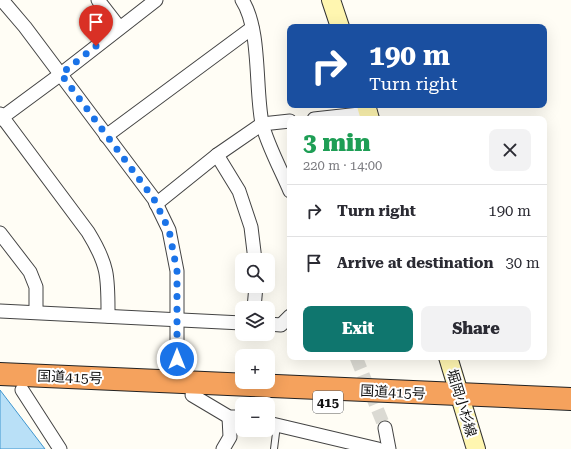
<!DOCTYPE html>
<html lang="en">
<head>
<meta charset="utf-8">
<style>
	:root { --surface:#fff; --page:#f2f2f3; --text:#2b2b33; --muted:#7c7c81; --line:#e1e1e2; --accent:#0f766e }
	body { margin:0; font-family:"Roboto Serif","Noto Sans JP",serif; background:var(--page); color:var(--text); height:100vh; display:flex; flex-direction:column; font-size:15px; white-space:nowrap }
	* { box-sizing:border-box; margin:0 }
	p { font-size:13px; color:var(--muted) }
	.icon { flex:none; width:22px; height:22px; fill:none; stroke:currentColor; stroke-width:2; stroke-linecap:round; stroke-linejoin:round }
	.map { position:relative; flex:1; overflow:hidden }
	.panel { position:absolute; left:287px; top:116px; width:260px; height:244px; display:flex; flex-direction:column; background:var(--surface); border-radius:8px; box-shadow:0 4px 16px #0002 }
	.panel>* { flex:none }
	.hud { position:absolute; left:287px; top:24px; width:260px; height:84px; border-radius:8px; box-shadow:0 4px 16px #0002; background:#1a4fa0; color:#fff; overflow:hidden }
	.controls { position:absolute; left:235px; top:253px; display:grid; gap:8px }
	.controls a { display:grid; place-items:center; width:40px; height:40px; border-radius:8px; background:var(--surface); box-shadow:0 4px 16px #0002; font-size:20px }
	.pin { position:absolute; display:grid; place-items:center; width:34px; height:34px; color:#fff; margin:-41px -17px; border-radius:50% 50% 50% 0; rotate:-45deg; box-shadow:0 0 4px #0007 }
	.pin .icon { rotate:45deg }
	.me { position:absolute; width:44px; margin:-22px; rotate:0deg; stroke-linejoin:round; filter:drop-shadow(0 0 3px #0008) }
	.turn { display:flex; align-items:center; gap:14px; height:84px; padding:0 16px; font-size:18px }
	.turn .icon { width:52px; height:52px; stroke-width:2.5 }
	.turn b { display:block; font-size:28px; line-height:34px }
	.round { display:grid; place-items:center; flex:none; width:42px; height:42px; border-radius:8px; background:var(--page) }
	.headline { display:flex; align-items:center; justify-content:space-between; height:68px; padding:0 16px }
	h1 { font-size:24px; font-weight:800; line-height:30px; color:#1e9e55 }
	.cta { display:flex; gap:8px; margin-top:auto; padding:8px 16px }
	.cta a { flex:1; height:46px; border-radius:8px; background:var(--accent); color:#fff; font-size:16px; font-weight:800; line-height:46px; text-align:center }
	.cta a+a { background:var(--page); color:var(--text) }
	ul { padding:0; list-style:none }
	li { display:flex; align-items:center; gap:12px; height:52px; padding:0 16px; border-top:1px solid var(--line) }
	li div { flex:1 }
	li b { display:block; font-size:15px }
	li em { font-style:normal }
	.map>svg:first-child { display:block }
	.water { fill:#b9e0f7; stroke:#3f96cf }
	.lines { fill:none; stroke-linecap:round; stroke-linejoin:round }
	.street-tunnel { stroke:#dbdad3; stroke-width:13; stroke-dasharray:13 6; stroke-linecap:butt }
	.lane-casing { stroke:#444; stroke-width:8 }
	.street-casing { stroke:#444; stroke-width:15 }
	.secondary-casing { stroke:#333; stroke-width:20 }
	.highway-casing { stroke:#222; stroke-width:24 }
	.lane { stroke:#fff; stroke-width:6 }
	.street { stroke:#fff; stroke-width:13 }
	.secondary { stroke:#fff6b0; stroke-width:18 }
	.highway { stroke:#f5a25d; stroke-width:22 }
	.route { stroke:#1a73e8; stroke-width:7; stroke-dasharray:0 12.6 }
	.labels { text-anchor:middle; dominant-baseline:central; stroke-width:4; stroke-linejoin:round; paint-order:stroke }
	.shield { fill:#fff; stroke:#585858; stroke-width:1 }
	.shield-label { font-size:13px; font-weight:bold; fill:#111 }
	.street-label { font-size:14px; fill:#111; stroke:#fff }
</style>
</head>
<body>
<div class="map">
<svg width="571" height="449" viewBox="0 0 571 449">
	<rect width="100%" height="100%" fill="#fffdf5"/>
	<!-- water -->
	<path class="water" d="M0 390 45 449H0Z"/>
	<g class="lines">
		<!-- street-tunnel -->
		<path class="street-tunnel" d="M356 357 385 428"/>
		<defs>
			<path id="lane" d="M274 449 277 425"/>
			<g id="street">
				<path d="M2 0 25 27 154 199 169 230 177 271V382"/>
				<path d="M98 0 119 27"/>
				<path d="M242 0C261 29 255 88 262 123 266 142 282 172 290 191"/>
				<path d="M0 114 88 232C109 266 108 278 108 316"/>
				<path d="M0 119 61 74 156 0"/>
				<path d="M314 119 369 113"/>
				<path d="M106 136 252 28"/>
				<path d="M217 155 239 191 251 227 255 260"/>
				<path d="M156 204 217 155 262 124 290 121"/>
				<path d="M0 233 30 272 36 287V312"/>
				<path d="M254 308 256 286"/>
				<path d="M0 311 242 323"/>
				<path d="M268 324 281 325 290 316"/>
				<path d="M22 390 60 449"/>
				<path d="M192 395 229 417H242"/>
				<path d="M268 423 378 449"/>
				<path d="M385 428 389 449"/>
				<path d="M223 449 230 437 229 417"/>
			</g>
			<g id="secondary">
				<path d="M331 0 340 27"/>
				<path d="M366 105 370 119"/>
				<path d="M448 357 476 449"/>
			</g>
			<path id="highway" d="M0 374 571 399"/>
		</defs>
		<!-- lane casing -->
		<use href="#lane" class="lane-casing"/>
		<!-- street casing -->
		<use href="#street" class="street-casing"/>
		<!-- secondary casing -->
		<use href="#secondary" class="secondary-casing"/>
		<!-- highway casing -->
		<use href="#highway" class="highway-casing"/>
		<!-- lane -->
		<use href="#lane" class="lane"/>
		<!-- street -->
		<use href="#street" class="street"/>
		<!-- secondary -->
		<use href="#secondary" class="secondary"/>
		<!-- highway -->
		<use href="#highway" class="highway"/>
	</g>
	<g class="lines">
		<!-- route -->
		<path class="route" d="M96 46 61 74 154 199 169 230 177 271V359"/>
	</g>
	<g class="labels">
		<!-- shield labels -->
		<rect class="shield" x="313" y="391" width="30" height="22" rx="3"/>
		<g class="shield-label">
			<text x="328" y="402">415</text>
		</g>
		<!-- street labels -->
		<g class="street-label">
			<text transform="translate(70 377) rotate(2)">国道415号</text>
			<text transform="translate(393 392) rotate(3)">国道415号</text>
			<text transform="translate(462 403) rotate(73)">堀岡小杉線</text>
		</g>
	</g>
</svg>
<div class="controls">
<a><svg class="icon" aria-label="search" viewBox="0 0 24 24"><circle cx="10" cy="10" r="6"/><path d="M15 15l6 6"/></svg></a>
<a><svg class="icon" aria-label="layers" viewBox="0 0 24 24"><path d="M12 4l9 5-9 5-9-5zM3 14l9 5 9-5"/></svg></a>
<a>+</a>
<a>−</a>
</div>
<div class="pin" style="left:96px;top:46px;background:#d93025"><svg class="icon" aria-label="arrive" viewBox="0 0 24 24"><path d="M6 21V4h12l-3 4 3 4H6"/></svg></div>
<svg class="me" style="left:177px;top:359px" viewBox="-20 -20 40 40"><circle r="17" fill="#1a73e8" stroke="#fff" stroke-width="3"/><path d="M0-11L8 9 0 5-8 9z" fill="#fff"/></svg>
<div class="hud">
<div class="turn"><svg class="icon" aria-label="right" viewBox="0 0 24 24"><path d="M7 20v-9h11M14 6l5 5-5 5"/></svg><div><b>190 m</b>Turn right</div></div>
</div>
<section class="panel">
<div class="headline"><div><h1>3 min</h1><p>220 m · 14:00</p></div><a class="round"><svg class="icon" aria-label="close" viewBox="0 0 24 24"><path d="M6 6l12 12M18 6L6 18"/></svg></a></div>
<ul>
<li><svg class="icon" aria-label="right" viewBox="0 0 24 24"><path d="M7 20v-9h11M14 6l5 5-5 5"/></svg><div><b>Turn right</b></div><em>190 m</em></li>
<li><svg class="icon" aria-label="arrive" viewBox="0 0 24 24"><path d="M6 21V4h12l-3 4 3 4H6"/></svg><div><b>Arrive at destination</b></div><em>30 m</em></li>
</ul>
<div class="cta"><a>Exit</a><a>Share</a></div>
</section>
</div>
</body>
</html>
